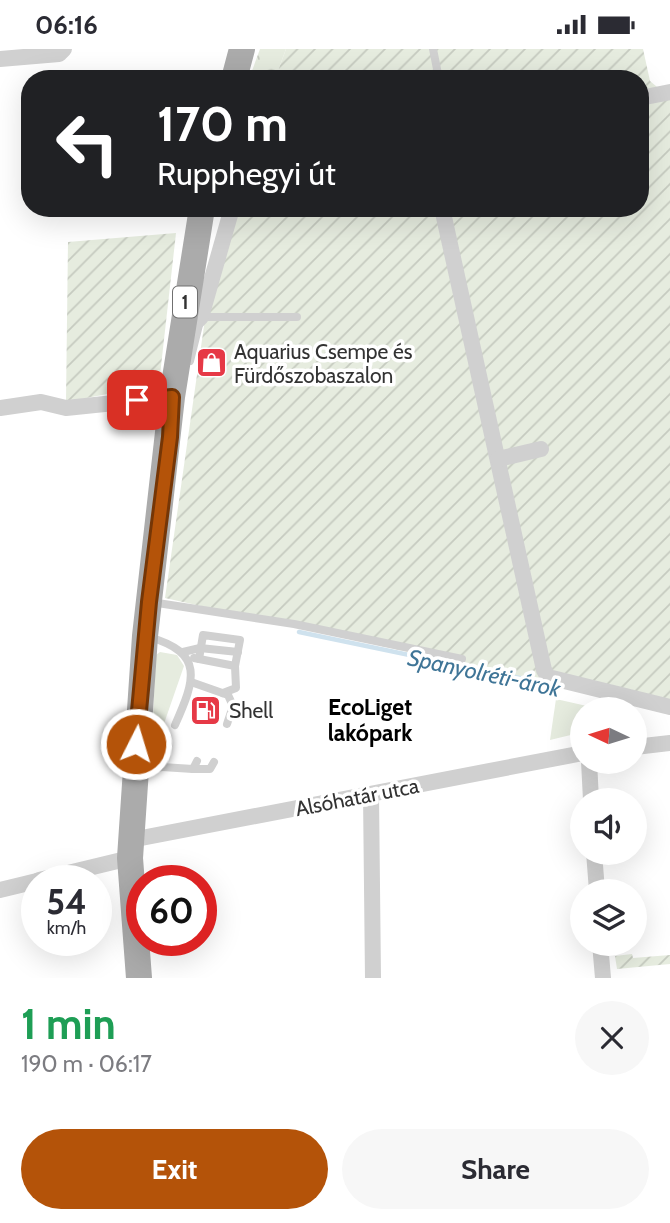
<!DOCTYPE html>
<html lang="en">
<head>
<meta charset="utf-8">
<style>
	:root { --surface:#fff; --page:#f7f7f7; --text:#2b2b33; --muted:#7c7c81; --accent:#b45309 }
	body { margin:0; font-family:Cabin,sans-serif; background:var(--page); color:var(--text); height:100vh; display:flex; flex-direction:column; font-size:26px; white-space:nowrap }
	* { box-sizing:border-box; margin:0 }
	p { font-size:23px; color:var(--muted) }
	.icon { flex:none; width:38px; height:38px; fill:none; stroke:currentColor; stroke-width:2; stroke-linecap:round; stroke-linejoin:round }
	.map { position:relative; height:929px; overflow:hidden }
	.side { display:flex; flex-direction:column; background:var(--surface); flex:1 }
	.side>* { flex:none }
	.hud { position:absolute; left:21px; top:21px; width:628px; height:147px; border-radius:28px; box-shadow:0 7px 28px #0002; background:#202124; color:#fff; overflow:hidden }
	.needle { width:46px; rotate:274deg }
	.controls { position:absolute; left:570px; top:648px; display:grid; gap:14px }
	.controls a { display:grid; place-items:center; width:77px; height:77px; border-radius:50%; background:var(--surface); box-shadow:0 7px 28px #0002; font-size:35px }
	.speed { position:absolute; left:21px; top:816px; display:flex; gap:14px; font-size:35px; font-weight:700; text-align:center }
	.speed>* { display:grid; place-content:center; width:91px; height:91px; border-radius:50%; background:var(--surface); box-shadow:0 7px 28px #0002; line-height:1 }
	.speed small { font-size:18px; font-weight:400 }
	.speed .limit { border:10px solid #d22; background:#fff; color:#111 }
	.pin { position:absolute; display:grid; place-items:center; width:60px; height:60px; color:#fff; margin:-30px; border-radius:14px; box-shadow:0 4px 10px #0006 }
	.me { position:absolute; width:77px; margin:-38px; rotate:5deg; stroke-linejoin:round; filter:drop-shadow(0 0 5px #0008) }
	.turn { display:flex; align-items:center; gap:24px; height:147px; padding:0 21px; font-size:32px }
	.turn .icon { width:91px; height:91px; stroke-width:2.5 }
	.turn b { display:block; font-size:49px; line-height:60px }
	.round { display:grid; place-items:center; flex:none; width:74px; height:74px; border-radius:37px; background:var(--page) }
	.headline { display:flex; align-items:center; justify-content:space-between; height:119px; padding:0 21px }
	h1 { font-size:42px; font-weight:700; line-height:52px; color:#1e9e55 }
	.primary-button { display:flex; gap:14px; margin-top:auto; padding:14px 21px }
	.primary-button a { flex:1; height:80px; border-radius:42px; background:var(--accent); color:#fff; font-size:28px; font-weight:700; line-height:80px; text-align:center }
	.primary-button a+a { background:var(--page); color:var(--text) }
	.status { display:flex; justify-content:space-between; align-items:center; height:49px; padding:0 35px; background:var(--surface); direction:ltr }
	.status svg { height:19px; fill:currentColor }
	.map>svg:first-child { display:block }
	.green { fill:#e6ecdf }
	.forest { fill:url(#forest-crowns) }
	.garden { fill:url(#garden-furrows) }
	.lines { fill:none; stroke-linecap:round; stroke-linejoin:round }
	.stream { stroke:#cfe2ee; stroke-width:4.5 }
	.lane { stroke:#d0d0d0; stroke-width:8 }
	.street { stroke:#d0d0d0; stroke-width:16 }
	.primary { stroke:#ababab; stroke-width:26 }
	.route-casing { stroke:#753606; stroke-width:18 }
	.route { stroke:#b45309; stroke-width:12 }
	.labels { text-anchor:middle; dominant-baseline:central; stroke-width:7; stroke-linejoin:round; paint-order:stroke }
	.shield { fill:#fff; stroke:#707070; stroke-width:2 }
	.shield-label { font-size:19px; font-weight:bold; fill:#333 }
	.poi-label { font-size:21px; fill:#333; stroke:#fff; text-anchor:start }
	.street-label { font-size:21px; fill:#333; stroke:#fff }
	.water-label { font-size:23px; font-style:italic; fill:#3f7597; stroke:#fff }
	.neighbourhood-label { font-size:23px; font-weight:bold; fill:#000; stroke:#fff }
</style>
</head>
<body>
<div class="status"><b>06:16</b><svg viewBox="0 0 49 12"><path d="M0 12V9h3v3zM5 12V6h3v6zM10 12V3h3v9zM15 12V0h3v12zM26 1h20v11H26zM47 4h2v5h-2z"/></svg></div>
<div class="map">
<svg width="670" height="929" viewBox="0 0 670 929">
	<defs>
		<pattern id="forest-crowns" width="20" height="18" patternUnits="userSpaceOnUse" patternTransform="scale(1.75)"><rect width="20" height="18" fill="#e6ecdf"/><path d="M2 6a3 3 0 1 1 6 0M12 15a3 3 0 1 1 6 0" fill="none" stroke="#c6cbc0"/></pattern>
		<pattern id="garden-furrows" width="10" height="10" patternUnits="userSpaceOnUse" patternTransform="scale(1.75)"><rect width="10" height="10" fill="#e6ecdf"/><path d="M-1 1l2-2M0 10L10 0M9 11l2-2" fill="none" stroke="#c6cbc0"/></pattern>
	</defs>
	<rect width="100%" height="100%" fill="#fff"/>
	<!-- green -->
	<g class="green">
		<path d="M160 603 177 606 184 617 159 689 157 708H151L156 606Z"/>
		<path d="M556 650 600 660H583V683L550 691Z"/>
	</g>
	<!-- forest -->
	<path class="forest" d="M260 0H286L275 30H249Z"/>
	<!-- garden -->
	<g class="garden">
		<path d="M286 0H643L650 32 670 49V661L165 549 205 270 227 159H640V30H275Z"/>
		<path d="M176 184 159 335 66 353 68 193Z"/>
		<path d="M632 905 633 909 670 906V915L617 920 615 907Z"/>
	</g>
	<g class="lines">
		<!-- stream -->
		<path class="stream" d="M299 583 548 635"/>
		<!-- lane -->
		<g class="lane">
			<path d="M433 0 439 30"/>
			<path d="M190 312 201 268H297"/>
			<path d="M151 553 294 575 462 610"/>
			<path d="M149 588C205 604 195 631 175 676"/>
			<path d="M183 603 200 599 238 603"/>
			<path d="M194 609 235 617 236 639 223 644"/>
			<path d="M199 610 203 586 240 591 235 617"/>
			<path d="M191 633 228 646 233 657 227 675"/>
			<path d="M162 718 193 720 197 712"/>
			<path d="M193 720H210L214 713"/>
			<path d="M141 722 162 718 168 696"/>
		</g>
		<!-- street -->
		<g class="street">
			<path d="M0 10 59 5 64 0"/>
			<path d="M640 49 670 43"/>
			<path d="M442 159 544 621 548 628 670 658"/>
			<path d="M182 274 194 275 201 268 232 159"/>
			<path d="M0 359 41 353 66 359 172 348"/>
			<path d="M498 410 541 400"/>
			<path d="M635 698 670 694"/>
			<path d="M589 712 591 751"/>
			<path d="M371 745 373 929"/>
			<path d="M131 791 583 704"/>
			<path d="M594 803 597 842"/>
			<path d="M39 831 130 809"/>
			<path d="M0 841 37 832"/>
			<path d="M600 894 603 929"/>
		</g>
		<!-- primary -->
		<g class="primary">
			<path d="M234 30 242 0"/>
			<path d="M139 929 130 809 145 587 172 348 202 159"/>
		</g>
	</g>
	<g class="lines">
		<defs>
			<path id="route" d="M136 695 149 553 170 388 172 348 137 351"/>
		</defs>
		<!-- route casing -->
		<use href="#route" class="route-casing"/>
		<!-- route -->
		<use href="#route" class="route"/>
	</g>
	<!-- icons -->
	<defs>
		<symbol id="shop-square" viewBox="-11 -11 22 22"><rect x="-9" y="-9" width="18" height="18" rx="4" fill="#e63946" stroke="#fff"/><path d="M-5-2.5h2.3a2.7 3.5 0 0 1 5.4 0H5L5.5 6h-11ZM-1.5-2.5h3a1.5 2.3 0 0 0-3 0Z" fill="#fff"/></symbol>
		<symbol id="fuel-square" viewBox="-11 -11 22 22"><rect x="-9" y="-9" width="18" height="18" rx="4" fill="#e63946" stroke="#fff"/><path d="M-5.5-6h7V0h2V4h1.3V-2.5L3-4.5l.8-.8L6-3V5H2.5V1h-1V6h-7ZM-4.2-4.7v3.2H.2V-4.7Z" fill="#fff"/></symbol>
	</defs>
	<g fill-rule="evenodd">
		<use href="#shop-square" x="194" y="296" width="35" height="35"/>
		<use href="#fuel-square" x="188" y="644" width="35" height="35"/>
	</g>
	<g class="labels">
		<!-- shield labels -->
		<rect class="shield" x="173" y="237.5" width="24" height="31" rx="5"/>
		<g class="shield-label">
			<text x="185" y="253">1</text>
		</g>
		<!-- poi labels -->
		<g class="poi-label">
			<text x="234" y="302">Aquarius Csempe és<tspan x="234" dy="24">Fürdőszobaszalon</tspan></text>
			<text x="229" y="661">Shell</text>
		</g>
		<!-- street labels -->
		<g class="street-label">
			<text transform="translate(357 748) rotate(-11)">Alsóhatár utca</text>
		</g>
		<!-- water labels -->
		<g class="water-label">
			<text transform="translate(484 624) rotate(12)">Spanyolréti-árok</text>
		</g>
		<!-- neighbourhood labels -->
		<g class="neighbourhood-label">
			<text x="370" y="658">EcoLiget<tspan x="370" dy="26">lakópark</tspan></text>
		</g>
	</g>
</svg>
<div class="controls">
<a><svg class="needle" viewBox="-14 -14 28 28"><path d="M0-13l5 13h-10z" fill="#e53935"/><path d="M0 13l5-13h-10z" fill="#7c7c81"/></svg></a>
<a><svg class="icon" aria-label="sound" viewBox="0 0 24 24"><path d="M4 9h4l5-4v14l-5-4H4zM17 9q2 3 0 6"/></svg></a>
<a><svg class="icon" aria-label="layers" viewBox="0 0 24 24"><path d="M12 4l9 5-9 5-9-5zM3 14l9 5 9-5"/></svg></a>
</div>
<div class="speed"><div>54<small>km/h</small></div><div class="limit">60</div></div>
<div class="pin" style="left:137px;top:351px;background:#d93025"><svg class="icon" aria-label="arrive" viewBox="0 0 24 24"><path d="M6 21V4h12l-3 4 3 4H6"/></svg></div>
<svg class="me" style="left:136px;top:695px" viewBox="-20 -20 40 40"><circle r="17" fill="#b45309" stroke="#fff" stroke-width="3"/><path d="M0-11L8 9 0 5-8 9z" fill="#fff"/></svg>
<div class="hud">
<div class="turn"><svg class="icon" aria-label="left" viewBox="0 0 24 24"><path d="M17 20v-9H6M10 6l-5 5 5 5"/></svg><div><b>170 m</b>Rupphegyi út</div></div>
</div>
</div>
<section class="side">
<div class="headline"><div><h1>1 min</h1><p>190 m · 06:17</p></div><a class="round"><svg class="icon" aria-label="close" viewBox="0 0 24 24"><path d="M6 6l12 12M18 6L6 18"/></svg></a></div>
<div class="primary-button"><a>Exit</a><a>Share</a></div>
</section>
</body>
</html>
